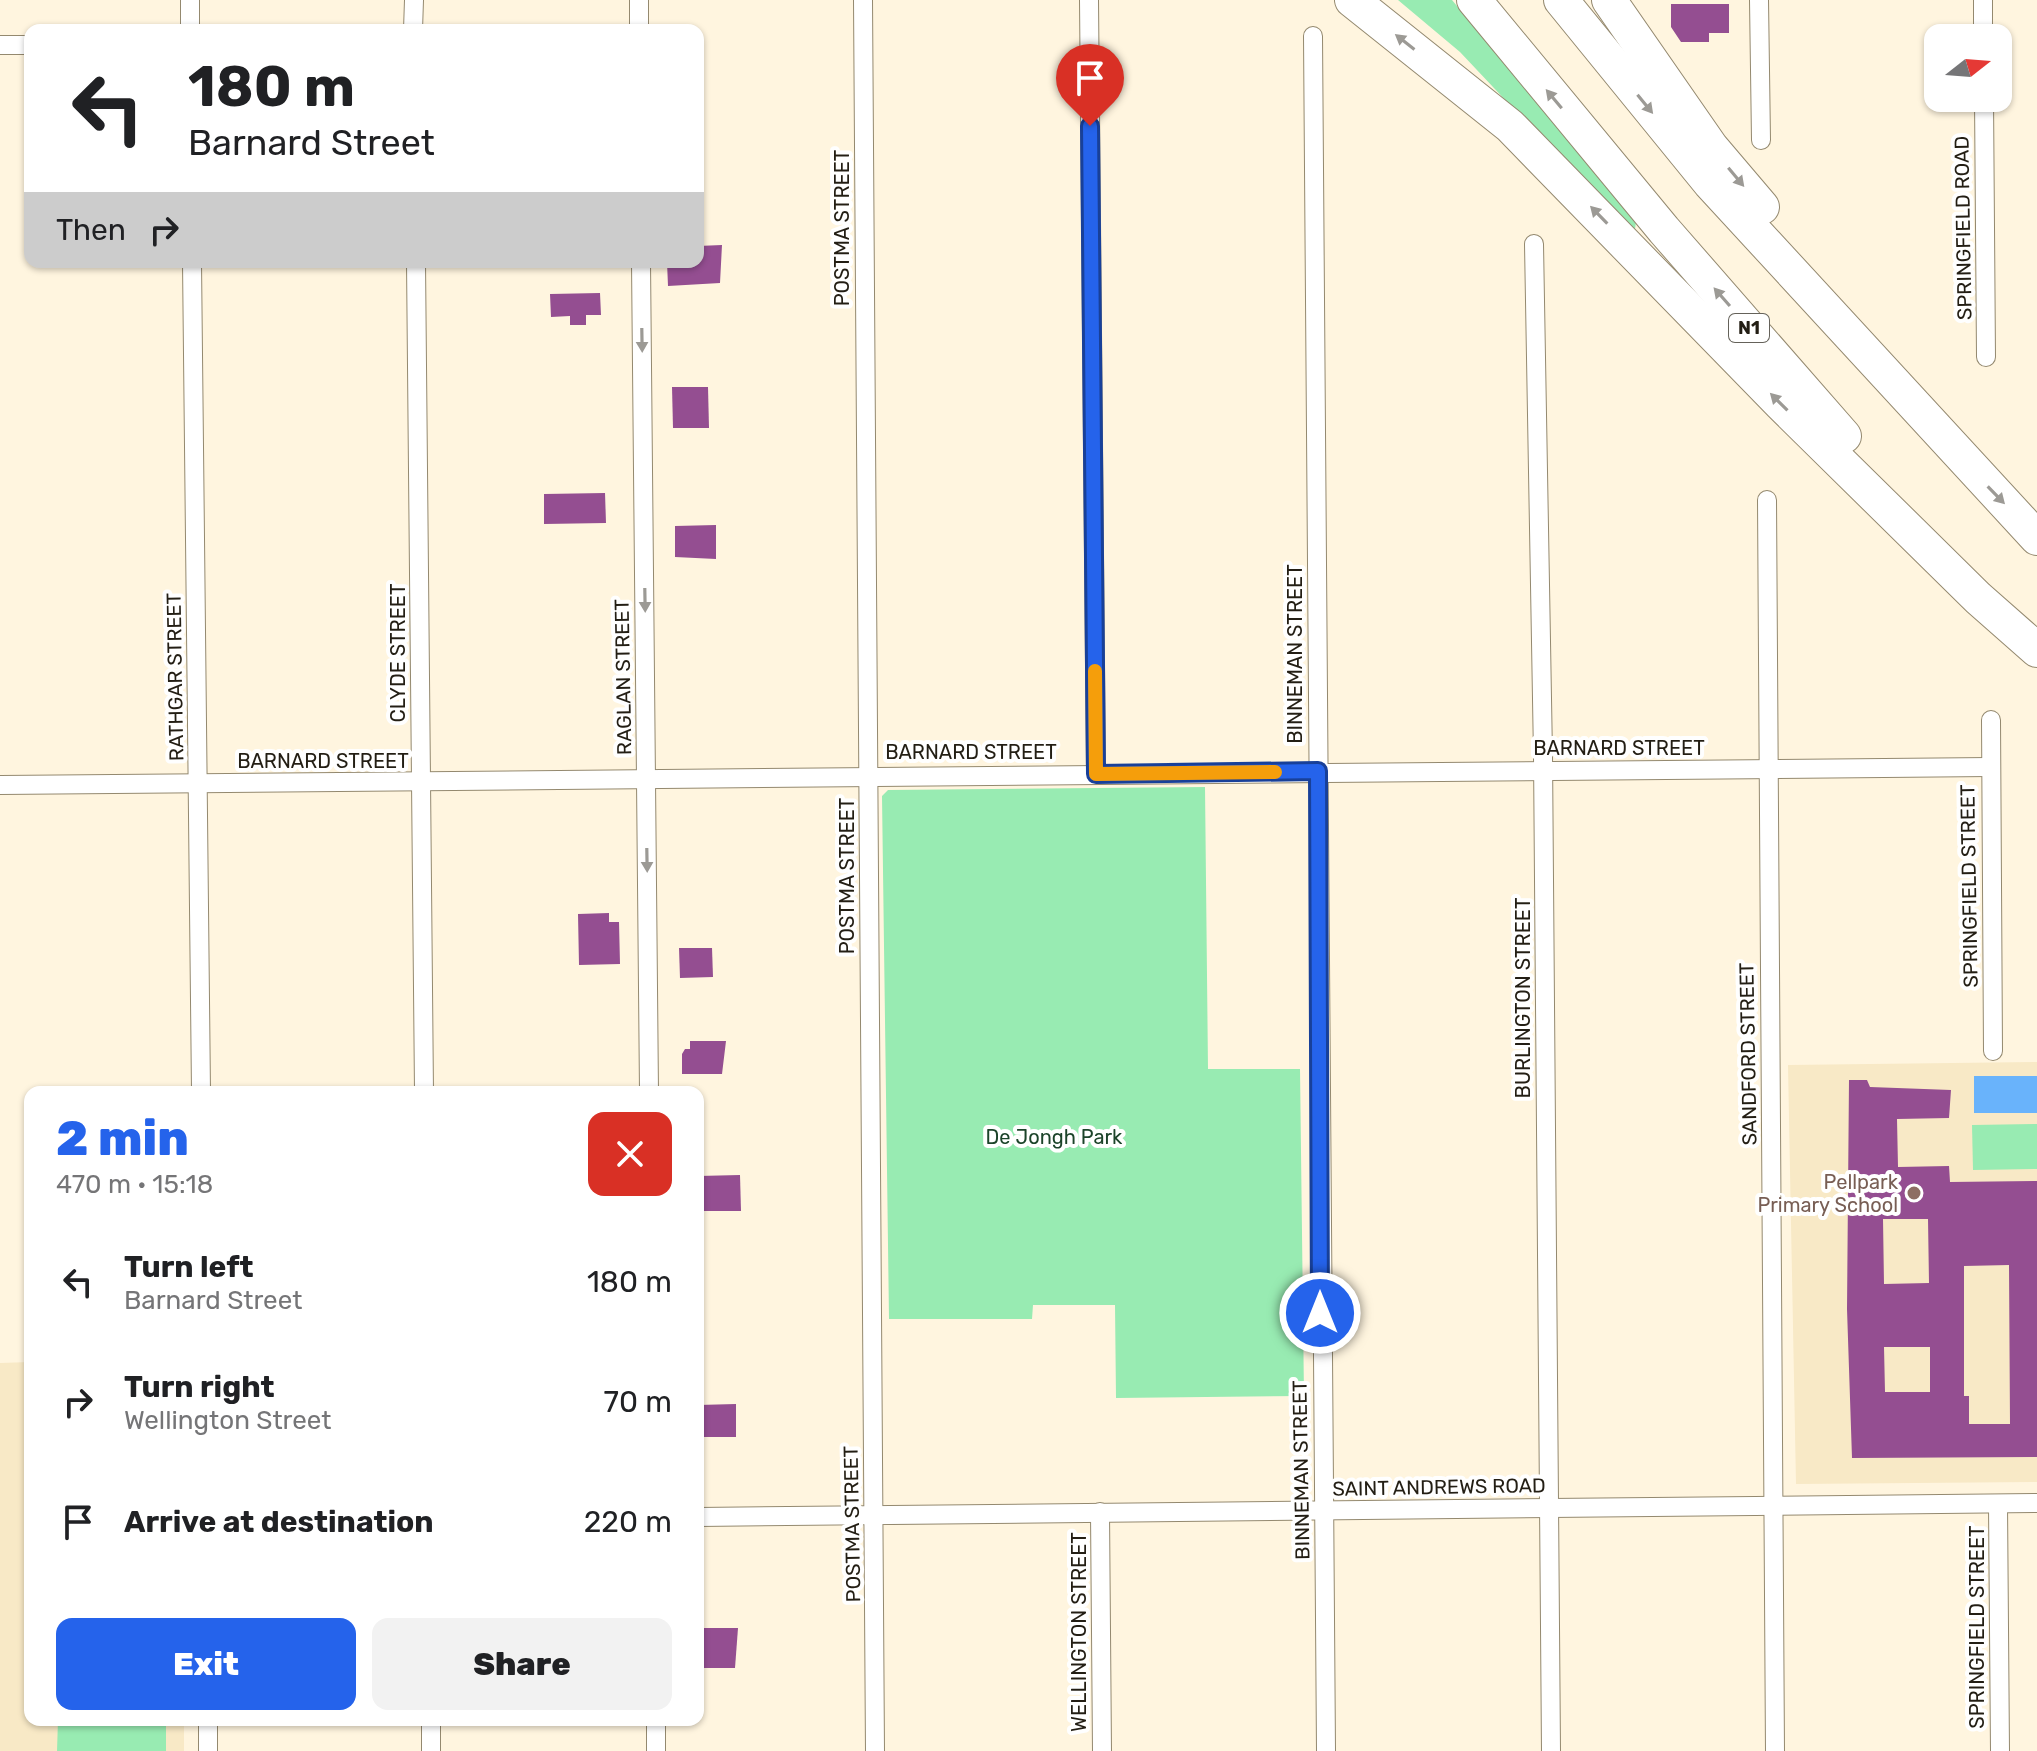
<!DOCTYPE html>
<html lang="en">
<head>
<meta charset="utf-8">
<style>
	:root { --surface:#fff; --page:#f2f2f2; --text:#202124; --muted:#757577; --accent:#2563eb }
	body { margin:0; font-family:Rubik,sans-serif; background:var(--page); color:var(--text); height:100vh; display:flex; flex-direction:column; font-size:30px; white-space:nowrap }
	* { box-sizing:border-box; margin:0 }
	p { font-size:26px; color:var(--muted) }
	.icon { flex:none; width:44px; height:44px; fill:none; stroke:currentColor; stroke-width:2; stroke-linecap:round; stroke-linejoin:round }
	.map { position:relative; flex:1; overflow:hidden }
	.details { position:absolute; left:24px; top:1086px; width:680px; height:640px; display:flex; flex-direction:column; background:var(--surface); border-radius:16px; box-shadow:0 2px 6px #0004 }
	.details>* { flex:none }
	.banner { position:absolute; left:24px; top:24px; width:680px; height:244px; border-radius:16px; box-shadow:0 2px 6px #0004; background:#fff; color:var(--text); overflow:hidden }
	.needle { width:52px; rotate:73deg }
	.controls { position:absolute; left:1924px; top:24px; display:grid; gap:16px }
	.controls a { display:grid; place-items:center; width:88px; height:88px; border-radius:16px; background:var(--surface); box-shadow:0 2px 6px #0004; font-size:40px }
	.pin { position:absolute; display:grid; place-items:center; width:68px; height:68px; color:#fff; margin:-82px -34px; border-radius:50% 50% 50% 0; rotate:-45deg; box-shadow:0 0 8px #0007 }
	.pin .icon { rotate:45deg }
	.me { position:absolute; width:88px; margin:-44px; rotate:0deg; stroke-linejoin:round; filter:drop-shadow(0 0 6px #0008) }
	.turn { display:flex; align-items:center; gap:28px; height:168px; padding:0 32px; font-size:36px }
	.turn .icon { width:104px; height:104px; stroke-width:2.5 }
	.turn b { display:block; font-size:56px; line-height:68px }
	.then { display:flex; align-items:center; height:76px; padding:0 32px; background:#0003; gap:16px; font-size:30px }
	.round { display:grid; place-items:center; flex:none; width:84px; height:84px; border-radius:16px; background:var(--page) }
	.headline { display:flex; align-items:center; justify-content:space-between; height:136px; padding:0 32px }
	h1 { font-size:48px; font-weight:800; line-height:60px; color:var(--accent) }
	.button { display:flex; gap:16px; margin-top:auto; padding:16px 32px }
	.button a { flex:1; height:92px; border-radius:16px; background:var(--accent); color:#fff; font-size:32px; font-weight:800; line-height:92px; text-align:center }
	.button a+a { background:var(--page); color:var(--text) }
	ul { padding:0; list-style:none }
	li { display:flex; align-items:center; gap:24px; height:120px; padding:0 32px }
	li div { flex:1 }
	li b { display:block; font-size:30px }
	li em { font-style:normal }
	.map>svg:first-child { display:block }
	.built { fill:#f8e9c6 }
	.green { fill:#98ebb2 }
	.water { fill:#69b3fb }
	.building { fill:#944e91; fill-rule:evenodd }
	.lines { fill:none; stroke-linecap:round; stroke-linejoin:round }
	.minor-casing { stroke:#94896f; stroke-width:20 }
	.motorway-casing { stroke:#94896f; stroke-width:36 }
	.minor { stroke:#fff; stroke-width:18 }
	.motorway { stroke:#fff; stroke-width:34 }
	.oneway { fill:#9c9a95 }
	.route-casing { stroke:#184099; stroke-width:20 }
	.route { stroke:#2563eb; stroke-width:14 }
	.slow { stroke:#f59e0b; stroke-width:14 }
	.education-dot { fill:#8d6e63; stroke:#fff; stroke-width:3 }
	.labels { text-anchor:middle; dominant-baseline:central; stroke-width:8; stroke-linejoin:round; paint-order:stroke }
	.shield { fill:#fff; stroke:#65625a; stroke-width:2 }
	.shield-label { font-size:18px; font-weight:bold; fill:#231e14 }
	.street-label { font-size:20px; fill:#231e14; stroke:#fff }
	.park-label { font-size:20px; fill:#1c442a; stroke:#fff }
	.education-label { font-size:20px; fill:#785e54; stroke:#fff; text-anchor:end }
</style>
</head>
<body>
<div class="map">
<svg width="2037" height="1751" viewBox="0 0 2037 1751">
	<rect width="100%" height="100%" fill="#fff5df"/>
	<!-- built -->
	<g class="built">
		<path d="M2037 1062V1482L1796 1484 1788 1065Z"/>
		<path d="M30 1362V1720H184V1751H0V1363Z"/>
	</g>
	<!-- green -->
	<g class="green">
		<path d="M1398 0H1452L1636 222 1635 229 1629 231 1460 52Z"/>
		<path d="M1205 787 1208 1069H1300L1304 1396 1116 1398 1115 1305H1033L1032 1319H889L882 796 888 790Z"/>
		<path d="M2037 1124V1169L1973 1170 1972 1125Z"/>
		<path d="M58 1720H166V1751H57Z"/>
	</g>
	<!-- water -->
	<rect class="water" x="1974" y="1076" width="63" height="37"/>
	<!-- building -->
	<g class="building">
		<path d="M1671 4H1729V33H1709V42H1681L1671 27Z"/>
		<path d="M722 245 720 283 668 286 667 262H698V246Z"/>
		<path d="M600 293 601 315H586V325H570V316L551 317 550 294Z"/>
		<path d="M672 387H708L709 428H673Z"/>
		<path d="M605 493 606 523 544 524V494Z"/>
		<path d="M716 525V559L675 557V526Z"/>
		<path d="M609 913V922H619L620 964 579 965 578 914Z"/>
		<path d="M679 948H712L713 977 680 978Z"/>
		<path d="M690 1041H726L722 1074H682V1054L685 1049H690Z"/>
		<path d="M1849 1080H1867L1870 1087 1951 1090 1949 1118 1897 1119 1898 1167 1949 1166 1950 1182 2037 1181V1457L1852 1458 1847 1309ZM1883 1219H1928L1929 1283 1884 1284ZM2009 1265 2010 1424H1969V1396H1964V1266ZM1884 1347H1930V1392H1885Z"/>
		<path d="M740 1175 741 1211H698V1176Z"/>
		<path d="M736 1404V1437H698V1405Z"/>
		<path d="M698 1628H738L735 1668H698Z"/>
	</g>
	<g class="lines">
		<defs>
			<g id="minor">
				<path d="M190 0V30"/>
				<path d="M639 0V30"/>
				<path d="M863 0 875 1751"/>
				<path d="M1089 0 1096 774"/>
				<path d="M1759 0 1761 140"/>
				<path d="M1983 0V38"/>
				<path d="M413 30 414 0"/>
				<path d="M1313 36 1326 1751"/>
				<path d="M0 45H30"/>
				<path d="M1984 98 1986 357"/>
				<path d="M1534 244 1543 755 1551 1751"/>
				<path d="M192 262 201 1092"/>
				<path d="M416 262 424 1092"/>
				<path d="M641 262 649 1092"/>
				<path d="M1767 500 1775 1751"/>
				<path d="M1991 720 1993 1051"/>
				<path d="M0 785 1990 767"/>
				<path d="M1998 1504 2000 1751"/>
				<path d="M1100 1512 1102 1751"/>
				<path d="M698 1517 2037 1503"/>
				<path d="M208 1720V1751"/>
				<path d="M431 1720V1751"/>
				<path d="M656 1720V1751"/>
			</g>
			<g id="motorway">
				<path d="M1352 0 1510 126 1781 404 1978 598 2037 650"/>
				<path d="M1474 0 1664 230 1844 436"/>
				<path d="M1561 0 1710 183 2037 538"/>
				<path d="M1609 0 1711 147 1762 207"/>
			</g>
		</defs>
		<!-- minor casing -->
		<use href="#minor" class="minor-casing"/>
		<!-- motorway casing -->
		<use href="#motorway" class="motorway-casing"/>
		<!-- minor -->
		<use href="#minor" class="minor"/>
		<!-- motorway -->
		<use href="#motorway" class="motorway"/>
	</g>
	<!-- one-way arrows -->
	<defs><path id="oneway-solid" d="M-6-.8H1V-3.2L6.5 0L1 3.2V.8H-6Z" transform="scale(2)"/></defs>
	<g class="oneway">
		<use href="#oneway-solid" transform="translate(1405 42) rotate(-142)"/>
		<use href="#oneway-solid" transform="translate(1554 99) rotate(-130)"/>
		<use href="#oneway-solid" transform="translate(1645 104) rotate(51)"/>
		<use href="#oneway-solid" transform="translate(1736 177) rotate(50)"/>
		<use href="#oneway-solid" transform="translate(1599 215) rotate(-134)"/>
		<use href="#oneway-solid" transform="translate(1722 297) rotate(-131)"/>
		<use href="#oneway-solid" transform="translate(642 340) rotate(89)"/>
		<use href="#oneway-solid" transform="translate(1779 402) rotate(-135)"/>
		<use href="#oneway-solid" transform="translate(1996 495) rotate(46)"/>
		<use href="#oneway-solid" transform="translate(645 600) rotate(89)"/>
		<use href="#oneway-solid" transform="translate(647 860) rotate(89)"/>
	</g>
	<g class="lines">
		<defs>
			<path id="route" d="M1090 126 1096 774 1318 771 1320 1313"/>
		</defs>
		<!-- route casing -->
		<use href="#route" class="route-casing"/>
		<!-- route -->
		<use href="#route" class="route"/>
		<!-- slow -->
		<path class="slow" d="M1095 671 1096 774 1275 772"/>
	</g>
	<!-- markers -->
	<circle class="education-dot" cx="1914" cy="1193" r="8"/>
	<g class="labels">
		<!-- shield labels -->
		<rect class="shield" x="1729" y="314" width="40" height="28" rx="6"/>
		<g class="shield-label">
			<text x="1749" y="328">N1</text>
		</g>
		<!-- street labels -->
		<g class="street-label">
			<text transform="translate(842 228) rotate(-90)">POSTMA STREET</text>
			<text transform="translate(1963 228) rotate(-91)">SPRINGFIELD ROAD</text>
			<text transform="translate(398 653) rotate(-90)">CLYDE STREET</text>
			<text transform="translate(1295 654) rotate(-90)">BINNEMAN STREET</text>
			<text transform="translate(175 677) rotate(-91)">RATHGAR STREET</text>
			<text transform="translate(623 677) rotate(-91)">RAGLAN STREET</text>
			<text x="1619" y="748">BARNARD STREET</text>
			<text x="971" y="752">BARNARD STREET</text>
			<text x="323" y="761">BARNARD STREET</text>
			<text transform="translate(847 876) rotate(-90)">POSTMA STREET</text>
			<text transform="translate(1969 886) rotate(-91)">SPRINGFIELD STREET</text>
			<text transform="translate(1523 998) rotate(-90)">BURLINGTON STREET</text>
			<text transform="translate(1748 1054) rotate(-91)">SANDFORD STREET</text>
			<text transform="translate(1301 1470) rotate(-91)">BINNEMAN STREET</text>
			<text transform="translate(1439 1487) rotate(-1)">SAINT ANDREWS ROAD</text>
			<text transform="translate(852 1524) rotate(-91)">POSTMA STREET</text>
			<text transform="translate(1977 1627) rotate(-90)">SPRINGFIELD STREET</text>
			<text transform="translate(1079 1632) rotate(-90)">WELLINGTON STREET</text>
		</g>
		<!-- park labels -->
		<g class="park-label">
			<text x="1054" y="1137">De Jongh Park</text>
		</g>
		<!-- education labels -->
		<g class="education-label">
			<text x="1898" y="1182">Pellpark<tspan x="1898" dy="23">Primary School</tspan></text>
		</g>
	</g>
</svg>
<div class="controls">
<a><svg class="needle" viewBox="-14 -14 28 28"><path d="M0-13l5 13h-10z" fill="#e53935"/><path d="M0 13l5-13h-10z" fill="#757577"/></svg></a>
</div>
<div class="pin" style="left:1090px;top:126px;background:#d93025"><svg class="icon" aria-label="arrive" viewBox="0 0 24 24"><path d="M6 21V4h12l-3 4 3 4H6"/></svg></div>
<svg class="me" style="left:1320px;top:1313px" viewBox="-20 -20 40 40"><circle r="17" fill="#2563eb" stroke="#fff" stroke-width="3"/><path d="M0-11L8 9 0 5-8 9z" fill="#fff"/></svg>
<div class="banner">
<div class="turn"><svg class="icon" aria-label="left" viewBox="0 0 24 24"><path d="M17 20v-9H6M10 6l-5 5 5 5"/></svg><div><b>180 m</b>Barnard Street</div></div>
<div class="then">Then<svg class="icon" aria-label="right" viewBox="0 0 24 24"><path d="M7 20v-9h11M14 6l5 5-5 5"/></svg></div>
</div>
<section class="details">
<div class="headline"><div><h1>2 min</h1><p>470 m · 15:18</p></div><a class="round" style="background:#d93025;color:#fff"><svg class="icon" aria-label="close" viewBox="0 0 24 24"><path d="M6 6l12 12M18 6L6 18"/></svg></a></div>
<ul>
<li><svg class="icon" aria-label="left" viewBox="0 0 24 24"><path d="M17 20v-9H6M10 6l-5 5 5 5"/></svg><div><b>Turn left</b><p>Barnard Street</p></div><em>180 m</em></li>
<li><svg class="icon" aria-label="right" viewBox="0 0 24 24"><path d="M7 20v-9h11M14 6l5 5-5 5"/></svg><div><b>Turn right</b><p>Wellington Street</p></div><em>70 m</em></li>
<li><svg class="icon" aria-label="arrive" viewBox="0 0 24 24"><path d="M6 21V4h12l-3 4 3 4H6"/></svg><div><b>Arrive at destination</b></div><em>220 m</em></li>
</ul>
<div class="button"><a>Exit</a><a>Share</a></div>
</section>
</div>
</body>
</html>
